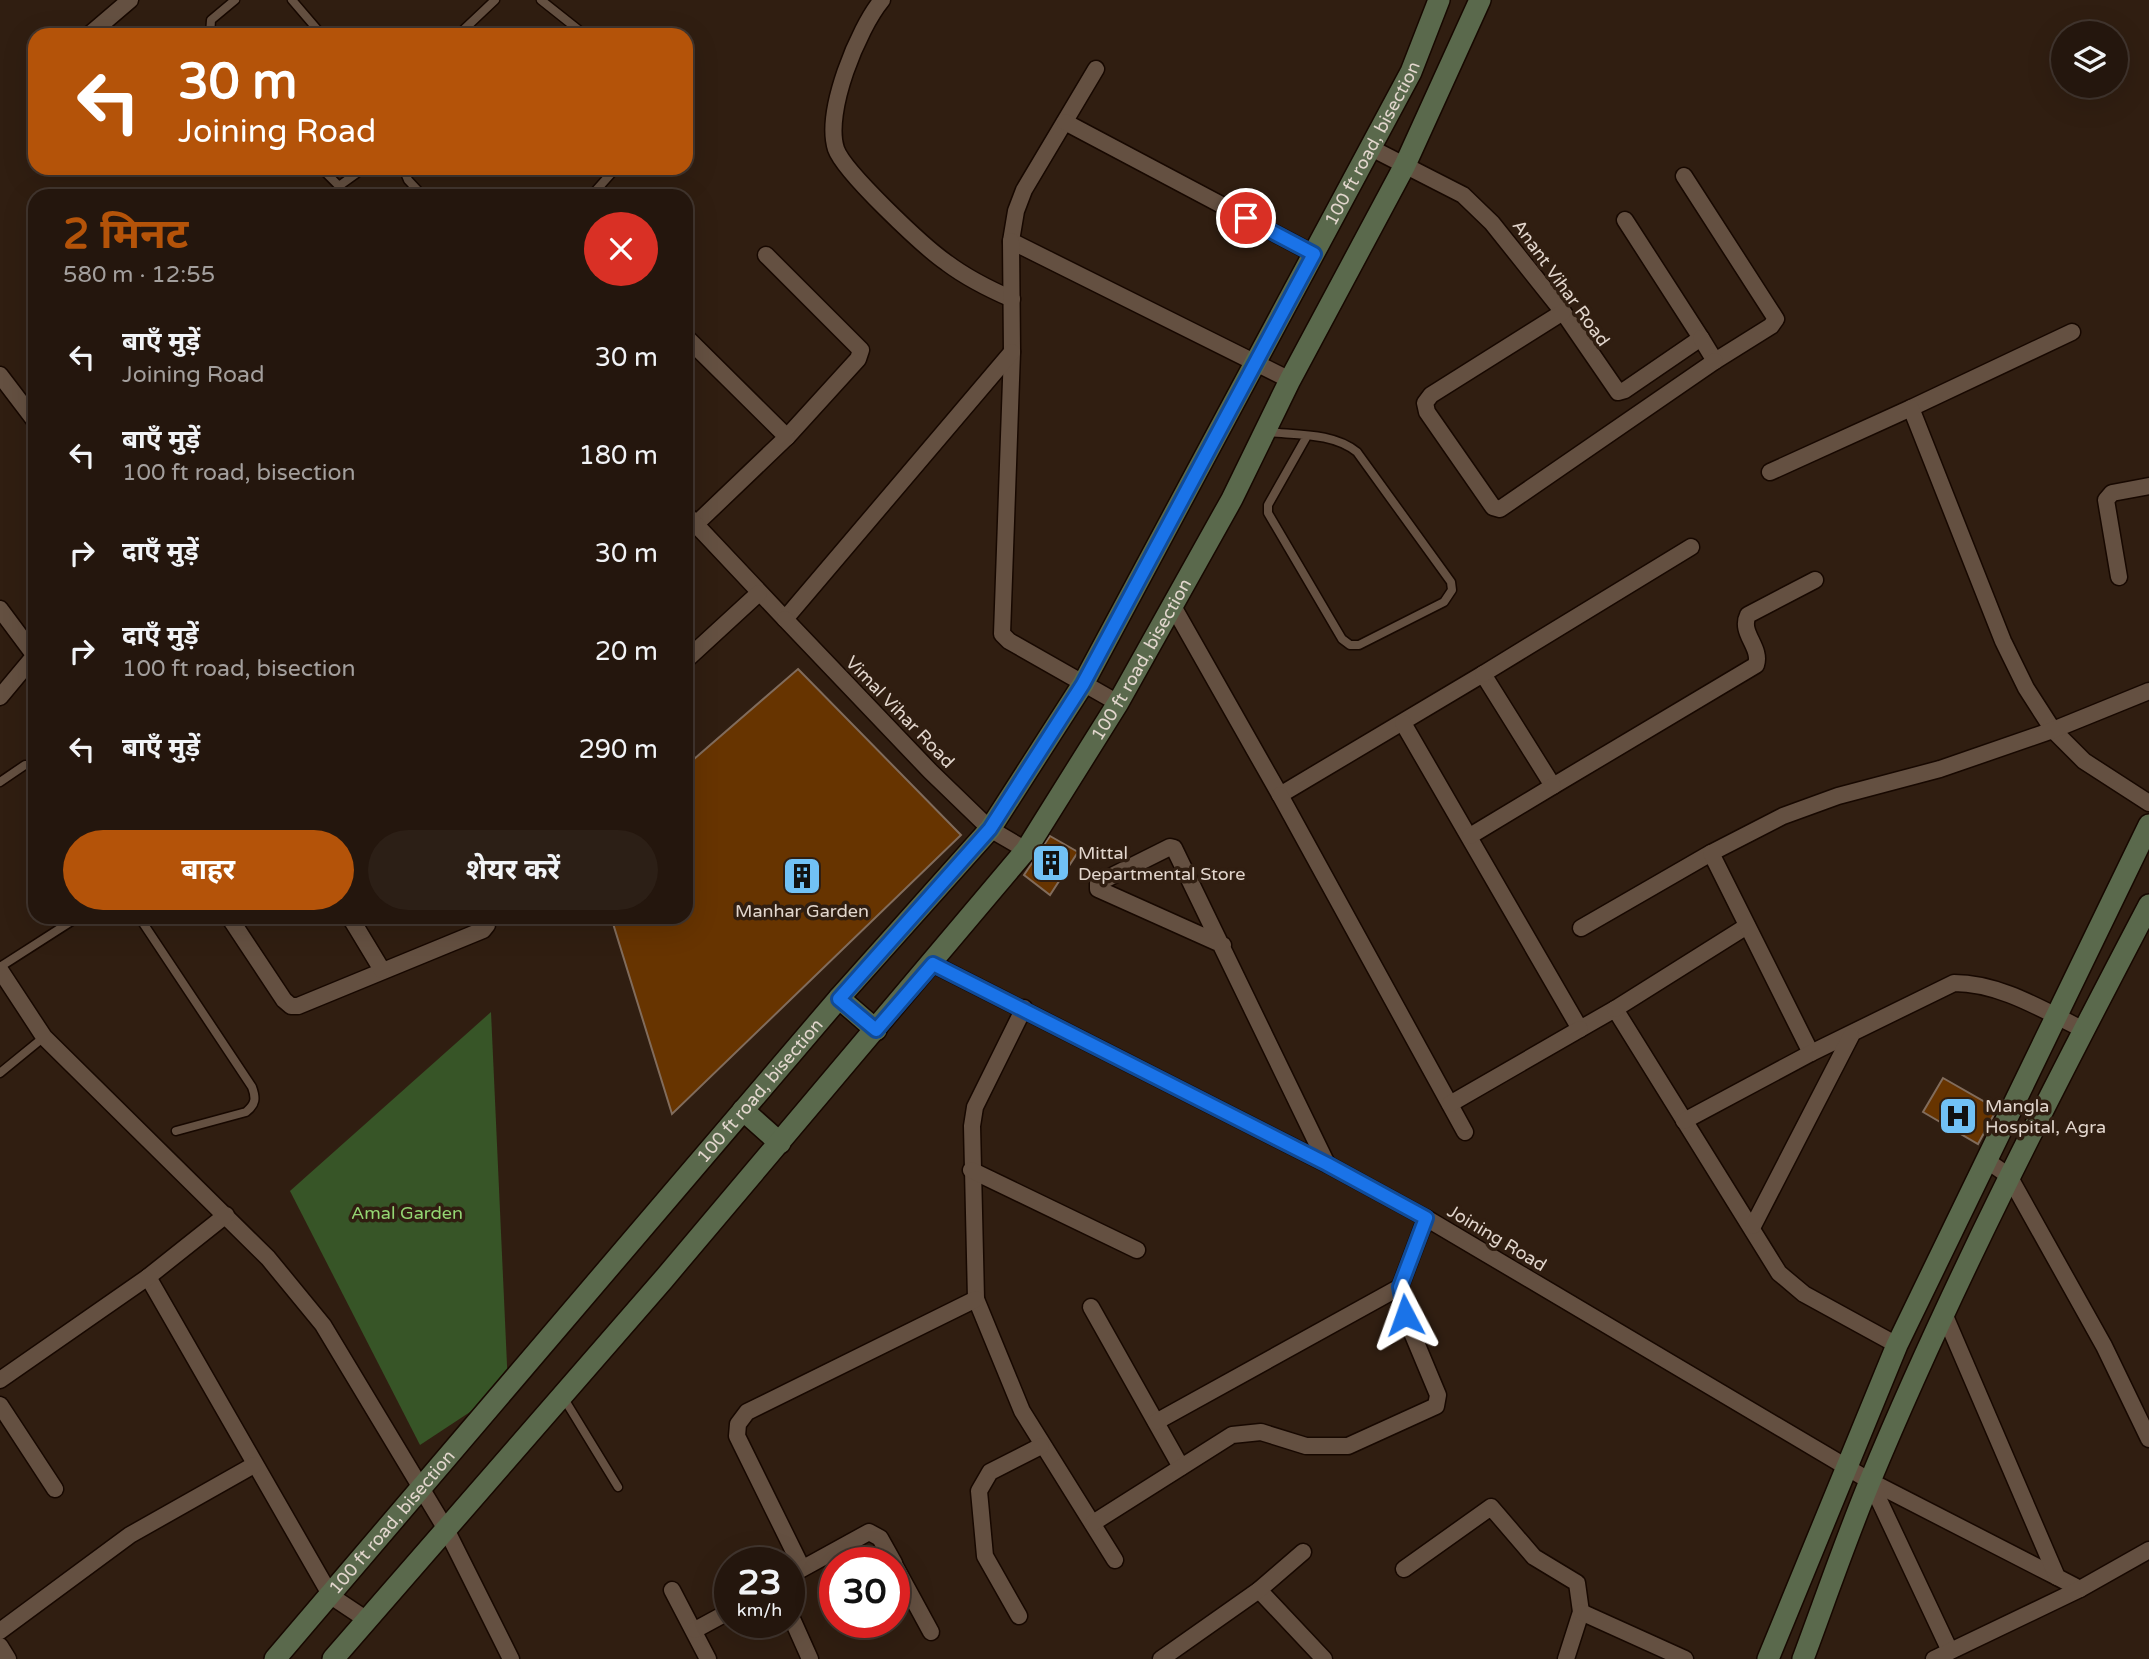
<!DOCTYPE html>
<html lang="hi">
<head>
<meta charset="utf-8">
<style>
	:root { --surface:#24160d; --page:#2c1f16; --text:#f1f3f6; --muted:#a39f9d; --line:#41352e; --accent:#b45309 }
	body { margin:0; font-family:"Varela Round","Noto Sans Devanagari",sans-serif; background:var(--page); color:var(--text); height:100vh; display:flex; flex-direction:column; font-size:26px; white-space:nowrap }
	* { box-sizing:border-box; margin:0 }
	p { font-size:23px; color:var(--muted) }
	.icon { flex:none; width:38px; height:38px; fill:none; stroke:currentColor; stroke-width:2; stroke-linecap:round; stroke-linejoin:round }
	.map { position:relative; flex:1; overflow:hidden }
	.sheet { position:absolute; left:28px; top:189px; width:665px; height:735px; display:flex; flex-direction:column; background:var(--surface); border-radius:21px; box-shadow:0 7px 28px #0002,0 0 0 2px var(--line) }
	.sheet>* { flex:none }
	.top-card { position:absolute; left:28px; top:28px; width:665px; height:147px; border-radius:21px; box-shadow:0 7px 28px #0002,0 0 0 2px var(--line); background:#b45309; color:#fff; overflow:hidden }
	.tools { position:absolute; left:2051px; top:21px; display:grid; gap:14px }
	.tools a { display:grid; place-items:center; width:77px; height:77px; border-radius:50%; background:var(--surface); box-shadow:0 7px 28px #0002,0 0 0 2px var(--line); font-size:35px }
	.speed { position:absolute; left:714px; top:1547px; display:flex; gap:14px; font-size:35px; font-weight:700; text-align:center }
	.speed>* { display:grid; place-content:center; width:91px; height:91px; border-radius:50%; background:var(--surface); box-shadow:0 7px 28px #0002,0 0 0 2px var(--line); line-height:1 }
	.speed small { font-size:18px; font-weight:400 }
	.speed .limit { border:10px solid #d22; background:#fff; color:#111 }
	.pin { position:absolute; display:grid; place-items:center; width:60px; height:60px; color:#fff; margin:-30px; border:4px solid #fff; border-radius:50%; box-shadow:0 2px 7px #0007 }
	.me { position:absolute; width:77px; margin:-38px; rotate:356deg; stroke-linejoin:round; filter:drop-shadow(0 0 5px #0008) }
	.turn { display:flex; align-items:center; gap:24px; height:147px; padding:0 35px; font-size:32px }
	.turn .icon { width:91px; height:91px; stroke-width:2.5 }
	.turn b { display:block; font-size:49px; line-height:60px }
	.round { display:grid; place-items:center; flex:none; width:74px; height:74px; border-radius:37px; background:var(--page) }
	.headline { display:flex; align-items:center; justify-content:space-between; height:119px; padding:0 35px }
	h1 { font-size:42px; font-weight:700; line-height:52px; color:var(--accent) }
	.primary-button { display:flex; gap:14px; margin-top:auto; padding:14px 35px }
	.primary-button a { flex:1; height:80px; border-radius:42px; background:var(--accent); color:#fff; font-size:28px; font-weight:700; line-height:80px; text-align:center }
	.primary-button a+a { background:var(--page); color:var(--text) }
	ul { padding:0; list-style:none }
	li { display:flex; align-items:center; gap:21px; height:98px; padding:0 35px }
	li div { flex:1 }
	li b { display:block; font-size:26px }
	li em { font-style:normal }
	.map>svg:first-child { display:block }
	.green { fill:#375527 }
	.building { fill:#673400; stroke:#816c5c; stroke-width:2 }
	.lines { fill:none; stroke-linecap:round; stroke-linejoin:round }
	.lane-casing { stroke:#170800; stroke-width:11 }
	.street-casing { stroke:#170800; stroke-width:19 }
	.secondary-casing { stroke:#170800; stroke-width:24 }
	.lane { stroke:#645041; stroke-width:8 }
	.street { stroke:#645041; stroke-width:16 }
	.secondary { stroke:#5a694c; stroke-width:21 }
	.route-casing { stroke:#114b97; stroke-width:18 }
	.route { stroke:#1a73e8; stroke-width:12 }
	.labels { text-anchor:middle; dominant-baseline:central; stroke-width:7; stroke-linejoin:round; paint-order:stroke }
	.street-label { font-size:18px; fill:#e2d6cd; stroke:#301e11 }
	.poi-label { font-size:18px; fill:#e2d6cd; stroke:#301e11; text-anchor:start }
	.park-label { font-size:18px; fill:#94d673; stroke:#301e11 }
</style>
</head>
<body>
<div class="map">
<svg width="2149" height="1659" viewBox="0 0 2149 1659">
	<rect width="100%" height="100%" fill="#301e11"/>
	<!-- green -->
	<path class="green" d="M491 1012 508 1387 420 1445 290 1191Z"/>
	<!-- building -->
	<g class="building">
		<path d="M798 669 961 835 672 1114 611 917H686V766Z"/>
		<path d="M1050 836 1078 852 1050 895 1024 875Z"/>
		<path d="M1943 1078 1997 1109 1978 1144 1923 1112Z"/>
	</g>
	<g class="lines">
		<defs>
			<g id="lane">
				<path d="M292 0 322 35"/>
				<path d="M541 0 585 35"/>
				<path d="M210 35 211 20 235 0"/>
				<path d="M458 35 495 0"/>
				<path d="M321 168 339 186 364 168"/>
				<path d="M403 168 408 180 423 196"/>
				<path d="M591 196 616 168"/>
				<path d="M1268 432C1298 435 1334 433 1357 452L1451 582 1452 590 1444 602 1359 645H1350L1342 639 1268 513V505L1307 436"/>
				<path d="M0 782 25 765H35"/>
				<path d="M139 917 252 1087C256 1098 256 1104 246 1112L176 1131"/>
				<path d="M0 967 78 917"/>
				<path d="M0 1073 44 1037"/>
				<path d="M563 1397 618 1487"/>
			</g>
			<g id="street">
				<path d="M882 0C858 29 824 112 836 149 844 172 924 247 947 263 967 278 989 289 1012 299"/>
				<path d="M89 35 130 0"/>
				<path d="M1096 69 1024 190 1016 211 1011 241 1290 380"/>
				<path d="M1065 122 1314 254"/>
				<path d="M1371 148 1463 195 1492 223 1563 312 1618 392 1625 390 1701 338 1625 220"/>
				<path d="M1684 176 1776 319 1771 326 1715 361 1701 338"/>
				<path d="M1011 241 1012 352 1002 634 1009 641 1118 703"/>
				<path d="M766 255 861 350 858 359 787 437"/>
				<path d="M1563 312 1431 395 1425 403 1427 412 1493 507 1500 509 1715 361"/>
				<path d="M686 337 787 437 696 524"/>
				<path d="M0 375 35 421"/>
				<path d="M1911 408 2072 332"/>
				<path d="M1770 472 1911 408 2003 641 2026 688 2053 730 2084 761 2149 803"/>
				<path d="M686 514 785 619 1012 352"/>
				<path d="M2119 577 2106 500 2112 493 2149 486"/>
				<path d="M1174 608 1280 795 1483 674 1553 786 1756 665C1762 647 1739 633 1748 615L1815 580"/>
				<path d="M0 609 35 656"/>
				<path d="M785 619 930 771 990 829 1026 850"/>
				<path d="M686 660 759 593"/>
				<path d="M1483 674 1691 547"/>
				<path d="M0 697 35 655"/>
				<path d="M1403 723 1580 1029 1615 1009 1779 1273 1804 1294 1897 1345"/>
				<path d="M1280 795 1465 1132"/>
				<path d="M1470 836 1553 786"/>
				<path d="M229 917 284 1000 291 1006H298L483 930 487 925V917"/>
				<path d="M350 917 382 970"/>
				<path d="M1581 928 1711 853"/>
				<path d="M1223 945 1098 889V883L1170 847 1174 848 1327 1164"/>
				<path d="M933 964 1327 1164 1426 1218 1870 1481 2057 1577"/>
				<path d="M0 970 44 1037 268 1258 323 1325 447 1531 511 1659"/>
				<path d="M1024 1008 975 1107 972 1126 976 1299 1022 1411 1115 1560"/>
				<path d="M1615 1009 1747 926"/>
				<path d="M1811 1053 1711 853 1783 816 1838 796 1940 769 2053 730 2149 691"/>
				<path d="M1450 1104 1580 1029"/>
				<path d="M1684 1121 1811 1053 1954 983C2000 983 2043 1010 2084 1030"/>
				<path d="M1986 1160 2009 1176 2104 1346 2149 1439"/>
				<path d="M971 1170 1137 1250"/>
				<path d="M1753 1226 1851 1036"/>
				<path d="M148 1277 331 1596 367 1620"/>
				<path d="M1091 1307 1181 1467"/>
				<path d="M1945 1316 2057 1577 2080 1589"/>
				<path d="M0 1380 148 1277 226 1215"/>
				<path d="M0 1405 55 1489"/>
				<path d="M1156 1422 1400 1287"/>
				<path d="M1870 1481 1950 1651"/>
				<path d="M1093 1523 1232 1435 1261 1432 1306 1446H1348L1436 1406 1438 1395 1405 1316 1401 1300 1400 1287 1426 1218"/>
				<path d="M894 1564 931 1632"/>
				<path d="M802 1568 737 1436 738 1424 747 1412 976 1299"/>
				<path d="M1404 1569 1491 1507 1534 1557 1577 1583 1581 1612 1566 1659"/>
				<path d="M789 1576 869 1532 880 1538 894 1563"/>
				<path d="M672 1590 708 1659"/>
				<path d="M1259 1590 1324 1659"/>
				<path d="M789 1612 810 1659"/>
				<path d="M1581 1612 1685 1659"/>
				<path d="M1019 1616 985 1556 979 1491 990 1472 1041 1446"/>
				<path d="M695 1630 730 1611"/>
				<path d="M0 1631 130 1535 254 1465"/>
				<path d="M0 1646 8 1659"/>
				<path d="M1161 1659 1259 1590 1303 1552"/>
				<path d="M1934 1659 2080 1589 2149 1550"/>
			</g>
			<g id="secondary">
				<path d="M839 998 876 1030"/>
				<path d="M743 1110 780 1143"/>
				<path id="s1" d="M275 1659 839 998 990 829 1083 684 1411 72 1439 0"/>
				<path id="s2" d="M333 1659 663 1280 1026 850 1118 703 1232 499 1290 380 1405 165 1480 0"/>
				<path d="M1768 1659 1897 1345 2149 825"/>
				<path d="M1803 1659C1825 1600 1846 1539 1870 1481 1952 1284 2050 1094 2149 905"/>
			</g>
		</defs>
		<!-- lane casing -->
		<use href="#lane" class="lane-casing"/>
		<!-- street casing -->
		<use href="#street" class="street-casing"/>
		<!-- secondary casing -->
		<use href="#secondary" class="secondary-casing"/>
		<!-- lane -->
		<use href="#lane" class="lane"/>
		<!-- street -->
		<use href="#street" class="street"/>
		<!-- secondary -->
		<use href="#secondary" class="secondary"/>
	</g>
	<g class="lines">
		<defs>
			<path id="route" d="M1246 218 1314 254 1083 684 990 829 839 999 876 1030 933 964 1327 1164 1426 1218 1400 1287 1405 1315"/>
		</defs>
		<!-- route casing -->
		<use href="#route" class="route-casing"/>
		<!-- route -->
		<use href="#route" class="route"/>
	</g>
	<!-- icons -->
	<defs>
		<symbol id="building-square" viewBox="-11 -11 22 22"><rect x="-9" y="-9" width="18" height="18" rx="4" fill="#71c1f5" stroke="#301e11"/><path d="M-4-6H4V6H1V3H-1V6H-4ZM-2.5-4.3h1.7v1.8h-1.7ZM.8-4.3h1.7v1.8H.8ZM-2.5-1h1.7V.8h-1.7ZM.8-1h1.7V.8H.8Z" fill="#111"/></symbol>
		<symbol id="hospital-square" viewBox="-11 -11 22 22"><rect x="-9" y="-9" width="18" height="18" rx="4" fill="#71c1f5" stroke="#301e11"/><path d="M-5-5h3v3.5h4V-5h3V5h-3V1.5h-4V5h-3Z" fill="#111"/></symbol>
	</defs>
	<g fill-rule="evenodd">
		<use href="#building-square" x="1029" y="841" width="44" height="44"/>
		<use href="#building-square" x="780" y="854" width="44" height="44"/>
		<use href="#hospital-square" x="1936" y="1094" width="44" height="44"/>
	</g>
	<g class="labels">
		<!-- street labels -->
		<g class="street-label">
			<text stroke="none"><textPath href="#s1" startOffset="1881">100 ft road, bisection</textPath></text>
			<text transform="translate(1561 283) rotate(54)">Anant Vihar Road</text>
			<text stroke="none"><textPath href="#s2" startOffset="1288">100 ft road, bisection</textPath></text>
			<text transform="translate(900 712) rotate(46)">Vimal Vihar Road</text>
			<text stroke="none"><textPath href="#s1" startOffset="747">100 ft road, bisection</textPath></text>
			<text transform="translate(1497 1238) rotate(31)">Joining Road</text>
			<text stroke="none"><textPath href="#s1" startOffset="180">100 ft road, bisection</textPath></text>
		</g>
		<!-- poi labels -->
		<g class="poi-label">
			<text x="1078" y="853">Mittal<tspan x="1078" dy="21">Departmental Store</tspan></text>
			<text x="802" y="911" text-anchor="middle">Manhar Garden</text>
			<text x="1985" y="1106">Mangla<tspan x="1985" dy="21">Hospital, Agra</tspan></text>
		</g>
		<!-- park labels -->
		<g class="park-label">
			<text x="407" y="1213">Amal Garden</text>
		</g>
	</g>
</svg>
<div class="tools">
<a><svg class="icon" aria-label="layers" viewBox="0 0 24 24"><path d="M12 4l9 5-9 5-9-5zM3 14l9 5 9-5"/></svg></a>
</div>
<div class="speed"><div>23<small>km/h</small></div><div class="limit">30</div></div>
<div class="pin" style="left:1246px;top:218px;background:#d93025"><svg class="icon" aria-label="arrive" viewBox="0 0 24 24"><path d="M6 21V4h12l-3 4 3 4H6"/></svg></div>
<svg class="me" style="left:1405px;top:1315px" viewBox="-20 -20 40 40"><path d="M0-17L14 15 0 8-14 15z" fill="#1a73e8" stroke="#fff" stroke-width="4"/></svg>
<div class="top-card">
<div class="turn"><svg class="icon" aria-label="left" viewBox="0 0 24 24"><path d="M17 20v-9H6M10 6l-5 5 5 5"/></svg><div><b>30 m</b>Joining Road</div></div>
</div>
<section class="sheet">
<div class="headline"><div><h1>2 मिनट</h1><p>580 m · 12:55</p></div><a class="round" style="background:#d93025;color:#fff"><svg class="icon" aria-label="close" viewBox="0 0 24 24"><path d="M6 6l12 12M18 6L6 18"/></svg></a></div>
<ul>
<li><svg class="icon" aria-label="left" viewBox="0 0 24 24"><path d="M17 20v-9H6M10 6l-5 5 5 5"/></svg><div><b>बाएँ मुड़ें</b><p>Joining Road</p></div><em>30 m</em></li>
<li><svg class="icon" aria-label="left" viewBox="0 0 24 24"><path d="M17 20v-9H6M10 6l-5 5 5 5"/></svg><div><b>बाएँ मुड़ें</b><p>100 ft road, bisection</p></div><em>180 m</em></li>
<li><svg class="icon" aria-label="right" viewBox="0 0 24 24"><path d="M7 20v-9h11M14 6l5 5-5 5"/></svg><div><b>दाएँ मुड़ें</b></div><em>30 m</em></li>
<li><svg class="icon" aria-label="right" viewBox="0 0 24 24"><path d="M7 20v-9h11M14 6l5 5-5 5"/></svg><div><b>दाएँ मुड़ें</b><p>100 ft road, bisection</p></div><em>20 m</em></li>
<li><svg class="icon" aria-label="left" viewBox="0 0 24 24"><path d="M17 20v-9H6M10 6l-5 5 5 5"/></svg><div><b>बाएँ मुड़ें</b></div><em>290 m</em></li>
</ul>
<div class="primary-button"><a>बाहर</a><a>शेयर करें</a></div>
</section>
</div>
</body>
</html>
